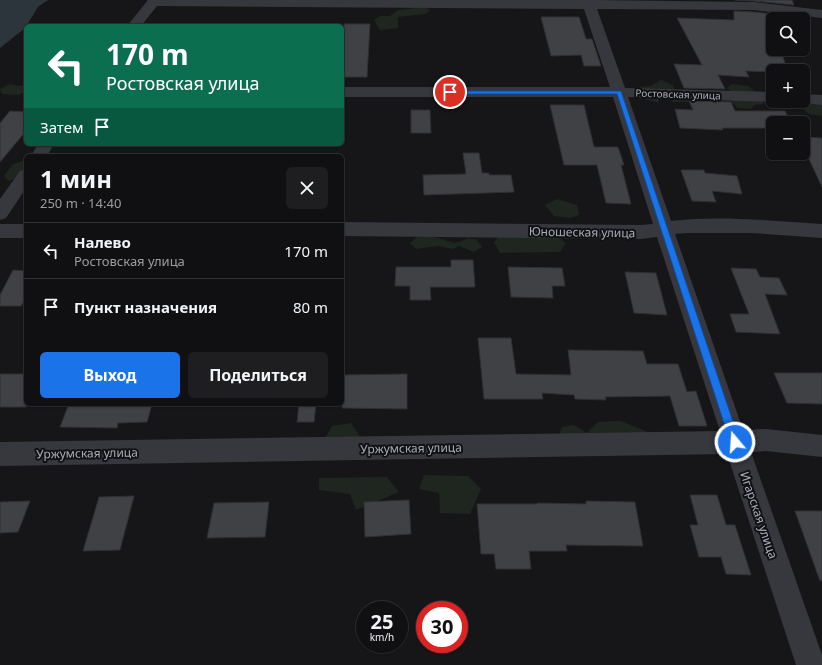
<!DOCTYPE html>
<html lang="ru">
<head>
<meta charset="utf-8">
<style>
	:root { --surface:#101012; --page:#1e1e20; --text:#f1f3f6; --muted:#9c9d9f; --line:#303032; --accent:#1a73e8 }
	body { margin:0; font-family:"Noto Sans",sans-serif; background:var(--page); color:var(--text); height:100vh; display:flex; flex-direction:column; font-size:15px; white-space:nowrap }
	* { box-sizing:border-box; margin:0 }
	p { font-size:13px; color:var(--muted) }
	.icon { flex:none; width:22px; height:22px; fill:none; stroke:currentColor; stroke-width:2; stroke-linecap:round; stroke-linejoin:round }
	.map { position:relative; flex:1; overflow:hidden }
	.side { position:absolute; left:24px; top:154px; width:320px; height:252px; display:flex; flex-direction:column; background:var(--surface); border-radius:6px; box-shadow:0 1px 3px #0004,0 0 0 1px var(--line) }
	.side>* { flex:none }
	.guide { position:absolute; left:24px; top:24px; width:320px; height:122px; border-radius:6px; box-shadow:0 1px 3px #0004,0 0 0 1px var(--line); background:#0b6e4f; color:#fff; overflow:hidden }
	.tools { position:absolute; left:766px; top:12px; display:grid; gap:8px }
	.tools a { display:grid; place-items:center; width:44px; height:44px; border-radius:6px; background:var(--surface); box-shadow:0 1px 3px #0004,0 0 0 1px var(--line); font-size:20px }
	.speed { position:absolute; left:356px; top:601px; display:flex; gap:8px; font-size:20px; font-weight:700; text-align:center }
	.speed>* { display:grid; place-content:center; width:52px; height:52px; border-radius:50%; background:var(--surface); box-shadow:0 1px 3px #0004,0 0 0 1px var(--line); line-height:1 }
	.speed small { font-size:10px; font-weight:400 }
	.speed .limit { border:6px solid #d22; background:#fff; color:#111 }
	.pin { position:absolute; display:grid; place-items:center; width:34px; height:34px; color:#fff; margin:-17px; border:2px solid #fff; border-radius:50%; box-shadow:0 1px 4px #0007 }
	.me { position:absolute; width:44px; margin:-22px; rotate:342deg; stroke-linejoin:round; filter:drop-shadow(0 0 3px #0008) }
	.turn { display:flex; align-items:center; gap:14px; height:84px; padding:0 16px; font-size:18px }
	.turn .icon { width:52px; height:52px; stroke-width:2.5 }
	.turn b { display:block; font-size:28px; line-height:34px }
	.then { display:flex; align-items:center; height:38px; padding:0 16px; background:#0003; gap:8px; font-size:15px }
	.round { display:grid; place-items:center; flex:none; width:42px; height:42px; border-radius:6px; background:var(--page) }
	.summary { display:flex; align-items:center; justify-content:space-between; height:68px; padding:0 16px }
	h1 { font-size:24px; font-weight:700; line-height:30px }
	.cta { display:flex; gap:8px; margin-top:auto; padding:8px 16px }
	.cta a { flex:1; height:46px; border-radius:6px; background:var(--accent); color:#fff; font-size:16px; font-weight:700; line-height:46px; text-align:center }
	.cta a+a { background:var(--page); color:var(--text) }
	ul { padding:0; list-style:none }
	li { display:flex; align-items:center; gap:12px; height:56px; padding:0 16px; border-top:1px solid var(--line) }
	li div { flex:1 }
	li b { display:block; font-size:15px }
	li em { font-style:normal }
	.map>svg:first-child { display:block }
	.green { fill:#1e261f }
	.water { fill:#2c353c }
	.building { fill:#404145; stroke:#303034 }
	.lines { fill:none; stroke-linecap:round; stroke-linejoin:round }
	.minor { fill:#37383d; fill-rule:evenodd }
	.route { fill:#1a73e8; stroke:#114b97 }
	.labels { text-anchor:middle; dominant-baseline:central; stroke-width:4; stroke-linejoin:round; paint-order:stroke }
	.far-street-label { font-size:10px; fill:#a8adb8; stroke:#111113 }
	.street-label { font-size:12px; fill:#a8adb8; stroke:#111113 }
</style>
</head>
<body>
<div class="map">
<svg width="822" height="665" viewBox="0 0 822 665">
	<rect width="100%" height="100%" fill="#161618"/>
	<!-- green -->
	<g class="green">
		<path d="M423 7 430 10 426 14 398 17V28L380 30 374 20 380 16H390L398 10Z"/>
		<path d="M661 80 673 85 674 90 689 96V102H673L664 91 657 92 659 103 640 98 639 87 651 86Z"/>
		<path d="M10 84 19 86 26 84V91L19 95 2 94 0 89Z"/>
		<path d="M732 84 748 86 756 92 735 93 727 88Z"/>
		<path d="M734 98 759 100 765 104 754 105 751 109 738 108 730 101Z"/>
		<path d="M807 102 822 103V116L809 114 800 107Z"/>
		<path d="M23 161 26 166 18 178 9 181 4 176 13 164Z"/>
		<path d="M557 199 577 205 579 215 570 218 554 216 545 205Z"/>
		<path d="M501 235H555L566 243 560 252 500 253 494 242Z"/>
		<path d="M418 236H431L455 243 467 239H476L482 247 474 252 459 246 453 249 438 246 416 249 410 243Z"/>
		<path d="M621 421 648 432 645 447 558 437 562 427 574 425 587 433 598 422Z"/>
		<path d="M351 423 361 438 324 440 332 426Z"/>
		<path d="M424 475 468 476 481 489 470 514 440 513 439 493 419 489Z"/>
		<path d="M387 477 399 492 356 510 350 494 319 490V478Z"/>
	</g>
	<!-- water -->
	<path class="water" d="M0 0H48L38 7 25 28 0 48Z"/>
	<!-- building -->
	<g class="building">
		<path d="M735 0H792L794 5 754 1Z"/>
		<path d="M734 11 754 12 799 17V19H773V49H780L788 71H773V72L746 71 749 77 718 75 725 89 684 88 674 64 702 65 677 18 734 20Z"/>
		<path d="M541 17H579L586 39H592L601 66H584L581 55 551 56Z"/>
		<path d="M344 24H370L367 77H342Z"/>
		<path d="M689 101 731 102 735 111H785L791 123H773V128H722L723 130 680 128 675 109 693 110Z"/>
		<path d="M550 105H584L594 147H618L624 165H621L631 204 606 203 597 165H564Z"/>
		<path d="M411 110H430L431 133H411Z"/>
		<path d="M10 111 26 112V131L0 162V123Z"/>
		<path d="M803 137 822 138V187L803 146Z"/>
		<path d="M463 153H479L482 173H489V175H511L514 192 424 195 423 175 466 174Z"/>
		<path d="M681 170H704L705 173 737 176 742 194 712 191 716 202 692 201Z"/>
		<path d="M451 260H473L475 287H430L431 300H410V286H395L396 267H451Z"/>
		<path d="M508 267 562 268 565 286H552L553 298 511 297Z"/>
		<path d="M731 268 756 269 760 277 779 278 787 295 765 294 780 334 736 332 730 314H749Z"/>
		<path d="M13 270 26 271V298L21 306H0V295Z"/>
		<path d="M625 272 656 273 667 315 634 313Z"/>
		<path d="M478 338H511L516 374 571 375 568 350 643 351 647 364H678L687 392 696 391 707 426H679L670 396 605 397 606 400 575 399 574 395 542 393 543 399H484Z"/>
		<path d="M774 373H822V404L787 403Z"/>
		<rect x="0" y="374" width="26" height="33"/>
		<path d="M407 374V409L342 408V375Z"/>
		<path d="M69 404H152L147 422 118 423 117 428 60 427Z"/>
		<path d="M299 404H316L314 422H297Z"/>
		<path d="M690 495H717L726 525H735L751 575 726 574 721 557H699L690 525H698Z"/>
		<path d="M134 496 120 550 83 551 99 497Z"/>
		<path d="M409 500 411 534 365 537 364 502Z"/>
		<path d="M30 501 18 532 0 533V502Z"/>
		<path d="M586 501 635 502 643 546 566 545 567 551H529L531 569H496L494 554H481L477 504H537V503L586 504Z"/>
		<path d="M269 502 265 537 207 538 214 503Z"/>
		<path d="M795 511H822V580L820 581Z"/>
	</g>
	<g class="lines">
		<!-- minor -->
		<g class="minor">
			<path d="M148 0H594L754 2 822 10V18L754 10 597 9 625 88 773 92V101H775L773 102 628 97 671 221C720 215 772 221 822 224V238L752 233H686L675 234 743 430 766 429 822 435V457L766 451 751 452 822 655V665H796L727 454 0 466V442L720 431 657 237 641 239 342 236V222L641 225 653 224 613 97H342V87H610L584 9 157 6 141 26H127Z"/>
			<path d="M803 94 822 95V105L798 102 797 101H803Z"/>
			<path d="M38 144H54L47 156H31Z"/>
			<path d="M26 169V188L6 218 0 220V199L20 171Z"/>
			<rect x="0" y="224" width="26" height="14"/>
		</g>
	</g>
	<!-- route -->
	<path class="route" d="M448 91H621L740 442 738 446 735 447 731 446 730 442 617 94H450L448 93Z"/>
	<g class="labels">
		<!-- far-street labels -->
		<g class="far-street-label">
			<text transform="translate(678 94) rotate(2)">Ростовская улица</text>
		</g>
		<!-- street labels -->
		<g class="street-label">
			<text transform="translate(582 232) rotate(1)">Юношеская улица</text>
			<text transform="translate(411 448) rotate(-1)">Уржумская улица</text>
			<text transform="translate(87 453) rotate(-1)">Уржумская улица</text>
			<text transform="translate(759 515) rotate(71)">Игарская улица</text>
		</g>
	</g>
</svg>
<div class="tools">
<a><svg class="icon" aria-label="search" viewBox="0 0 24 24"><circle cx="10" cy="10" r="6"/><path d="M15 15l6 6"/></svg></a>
<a>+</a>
<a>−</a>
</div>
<div class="speed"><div>25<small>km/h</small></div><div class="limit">30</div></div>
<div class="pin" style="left:450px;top:92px;background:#d93025"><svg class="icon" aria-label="arrive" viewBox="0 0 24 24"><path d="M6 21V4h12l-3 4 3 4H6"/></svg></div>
<svg class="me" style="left:735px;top:442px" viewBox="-20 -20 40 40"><circle r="17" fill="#1a73e8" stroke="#fff" stroke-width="3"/><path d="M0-11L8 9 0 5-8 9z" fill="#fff"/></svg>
<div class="guide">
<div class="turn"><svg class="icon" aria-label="left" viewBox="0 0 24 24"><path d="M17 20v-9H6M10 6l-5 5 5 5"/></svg><div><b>170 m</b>Ростовская улица</div></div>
<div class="then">Затем<svg class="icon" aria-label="arrive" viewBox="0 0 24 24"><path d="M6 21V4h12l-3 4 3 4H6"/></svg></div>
</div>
<section class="side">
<div class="summary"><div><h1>1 мин</h1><p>250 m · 14:40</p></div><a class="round"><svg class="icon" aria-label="close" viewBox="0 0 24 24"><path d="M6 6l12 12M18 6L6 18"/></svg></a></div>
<ul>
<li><svg class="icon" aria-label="left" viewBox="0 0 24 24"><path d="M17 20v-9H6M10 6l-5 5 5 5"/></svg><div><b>Налево</b><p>Ростовская улица</p></div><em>170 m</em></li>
<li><svg class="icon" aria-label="arrive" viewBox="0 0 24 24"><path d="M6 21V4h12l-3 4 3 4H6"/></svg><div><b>Пункт назначения</b></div><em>80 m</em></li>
</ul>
<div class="cta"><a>Выход</a><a>Поделиться</a></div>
</section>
</div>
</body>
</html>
